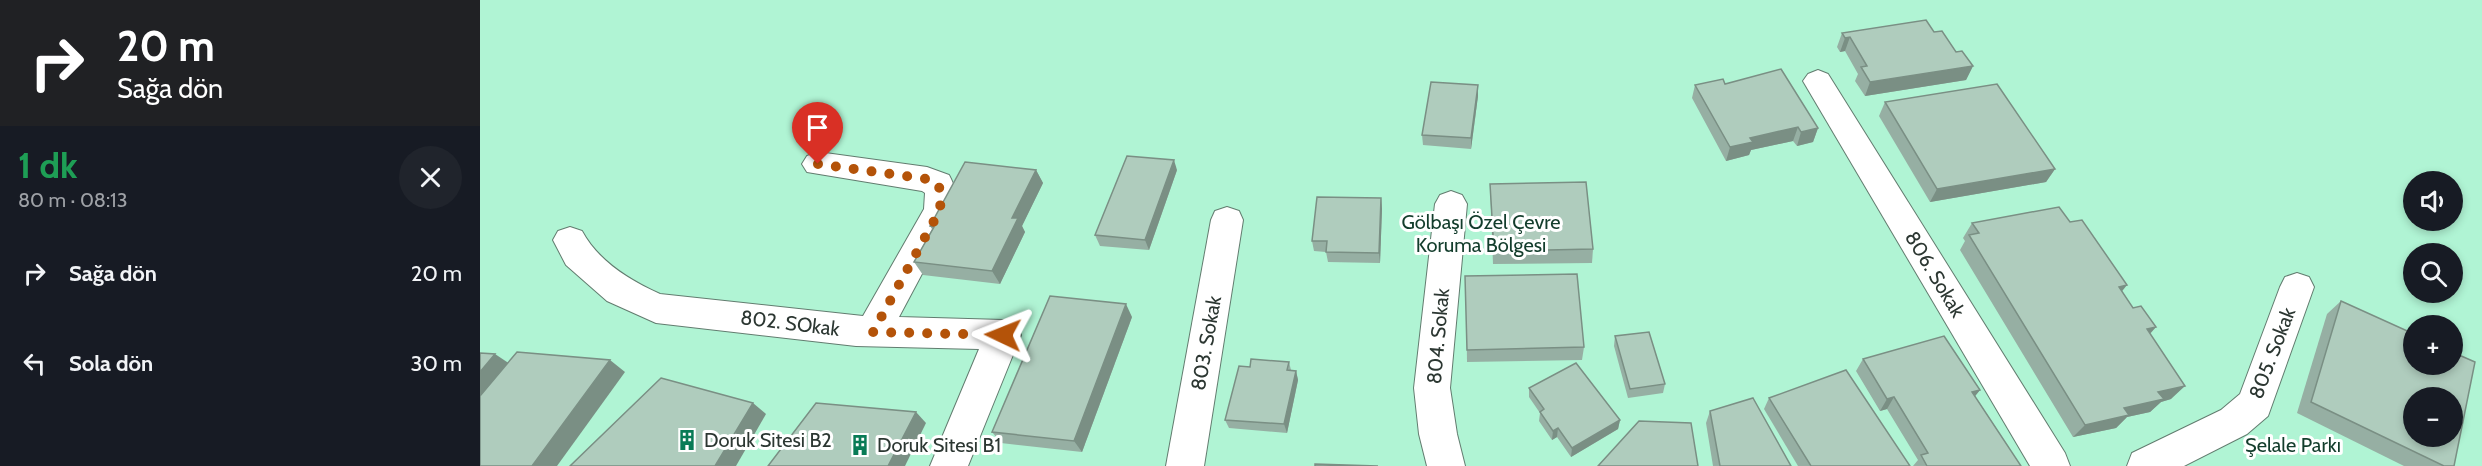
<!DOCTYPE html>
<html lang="tr">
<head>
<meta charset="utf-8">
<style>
	:root { --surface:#171b24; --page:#20242c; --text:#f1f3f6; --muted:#9ea1a6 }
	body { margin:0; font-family:Cabin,sans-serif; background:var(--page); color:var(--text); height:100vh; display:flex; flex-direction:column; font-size:22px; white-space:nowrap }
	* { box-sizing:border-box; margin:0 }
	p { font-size:20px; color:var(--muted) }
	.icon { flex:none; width:33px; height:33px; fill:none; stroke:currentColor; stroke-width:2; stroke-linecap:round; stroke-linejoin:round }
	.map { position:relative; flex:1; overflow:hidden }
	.drawer { display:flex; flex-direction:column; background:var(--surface); width:480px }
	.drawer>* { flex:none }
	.banner { background:#202124; color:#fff; overflow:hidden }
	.controls { position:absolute; left:1923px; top:171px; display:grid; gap:12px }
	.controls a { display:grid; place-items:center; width:60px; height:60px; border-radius:50%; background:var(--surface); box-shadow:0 3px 9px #0003; font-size:30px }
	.pin { position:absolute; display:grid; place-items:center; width:51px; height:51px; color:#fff; margin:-62px -26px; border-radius:50% 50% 50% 0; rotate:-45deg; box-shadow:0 0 6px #0007 }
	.pin .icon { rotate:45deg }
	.me { position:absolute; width:66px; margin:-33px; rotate:272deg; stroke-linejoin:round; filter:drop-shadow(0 0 4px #0008) }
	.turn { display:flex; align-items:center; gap:21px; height:126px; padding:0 18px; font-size:27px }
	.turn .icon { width:78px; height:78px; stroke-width:2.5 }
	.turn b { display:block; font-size:42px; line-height:51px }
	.round { display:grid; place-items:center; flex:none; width:63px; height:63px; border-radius:32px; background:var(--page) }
	.overview { display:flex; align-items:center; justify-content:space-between; height:102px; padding:0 18px }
	h1 { font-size:36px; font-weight:700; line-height:45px; color:#1e9e55 }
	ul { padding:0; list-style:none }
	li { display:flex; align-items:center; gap:18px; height:90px; padding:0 18px }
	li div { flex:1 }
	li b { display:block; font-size:22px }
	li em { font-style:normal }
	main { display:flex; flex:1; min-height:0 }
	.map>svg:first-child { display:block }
	.green { fill:#b0f4d4; fill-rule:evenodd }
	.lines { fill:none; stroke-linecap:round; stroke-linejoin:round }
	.minor-casing { stroke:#627c6f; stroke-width:2 }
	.minor { fill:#fff; fill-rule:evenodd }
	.wall { fill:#96afa3 }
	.shaded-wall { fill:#7a8f84 }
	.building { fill:#afccbd; stroke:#7a8f84; stroke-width:1.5; fill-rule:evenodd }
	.route { stroke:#b45309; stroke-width:10; stroke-dasharray:0 18 }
	.labels { text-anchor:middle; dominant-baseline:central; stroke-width:6; stroke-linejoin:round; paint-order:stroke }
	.park-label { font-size:20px; fill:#133d2c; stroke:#fff }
	.street-label { font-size:20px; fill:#2c3732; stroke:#fff }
	.poi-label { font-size:20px; fill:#2c3732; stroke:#fff; text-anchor:start }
</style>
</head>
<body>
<main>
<section class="drawer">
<div class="banner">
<div class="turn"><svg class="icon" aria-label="right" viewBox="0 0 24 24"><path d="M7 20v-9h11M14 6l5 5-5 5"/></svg><div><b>20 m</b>Sağa dön</div></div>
</div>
<div class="overview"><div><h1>1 dk</h1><p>80 m · 08:13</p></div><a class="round"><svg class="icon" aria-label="close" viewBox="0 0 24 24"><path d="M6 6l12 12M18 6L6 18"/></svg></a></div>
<ul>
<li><svg class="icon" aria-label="right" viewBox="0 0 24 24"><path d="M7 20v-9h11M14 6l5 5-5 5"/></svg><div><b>Sağa dön</b></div><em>20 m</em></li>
<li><svg class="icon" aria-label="left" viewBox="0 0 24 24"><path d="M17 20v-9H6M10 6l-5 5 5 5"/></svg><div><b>Sola dön</b></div><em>30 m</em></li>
</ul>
</section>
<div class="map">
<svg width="2002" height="466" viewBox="0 0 2002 466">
	<rect width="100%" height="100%" fill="#dcfaeb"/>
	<!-- green -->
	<path class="green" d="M0 0H2002V466H0ZM1934 182H1972V220H1934ZM1934 254H1972V292H1934ZM1934 326H1972V364H1934ZM1934 398H1972V436H1934Z"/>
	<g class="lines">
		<defs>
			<g id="minor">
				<path d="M1338 70 1348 74 1585 453 1590 466H1550L1323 81 1328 74Z"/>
				<path d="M338 152 447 167 469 175C476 188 477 196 476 210L419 317 523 320 535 324 541 335 488 466H450L499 349 376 346 176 323 127 301 86 265 73 240 78 231 90 227 102 231C118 261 149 280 180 294L383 316 444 209 445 193 442 191 327 172 322 164 327 156Z"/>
				<path d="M971 191 982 195 987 204 970 388 977 434 985 466H947L939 434 934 388 955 204 960 195Z"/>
				<path d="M747 207 759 211 763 220 724 466H686L731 220 735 211Z"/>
				<path d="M1817 273 1829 277 1834 287 1788 416 1767 434 1704 466H1647L1652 453 1741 410 1760 394 1800 287 1805 277Z"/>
			</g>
		</defs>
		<!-- minor casing -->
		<use href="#minor" class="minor-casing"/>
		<!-- minor -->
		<use href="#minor" class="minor"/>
	</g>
	<!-- wall -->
	<g class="wall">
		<path d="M1454 32 1493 66 1486 80 1385 96 1375 81 1378 74 1365 51 1360 52 1357 47 1362 33Z"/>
		<path d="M1245 84 1338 128 1333 142 1317 146 1313 141 1271 150 1269 155 1246 161 1212 98 1215 85Z"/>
		<path d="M998 96 991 149 943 145 942 135Z"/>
		<path d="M1405 102 1575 169 1566 182 1450 202 1399 116Z"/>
		<path d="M556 170 563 183 542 226 545 232 520 284 443 275 434 262 452 229 450 226Z"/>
		<path d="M697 170 669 250 620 246 615 235Z"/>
		<path d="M1010 184 1113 249 1112 263 1013 264Z"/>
		<path d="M901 198 902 209 900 263 848 262 846 252 834 251 832 241Z"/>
		<path d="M1492 223 1642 292 1653 308 1676 327 1670 334 1691 399 1681 402 1670 412 1647 417 1636 428 1593 437 1480 250 1485 241 1483 238Z"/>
		<path d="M986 289 1104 347 1102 360 987 362Z"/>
		<path d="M1861 301 1974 466H1924L1817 413 1847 314Z"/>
		<path d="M652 317 602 452 521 443 512 432Z"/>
		<path d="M1135 336 1185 384 1183 393 1148 398 1134 346Z"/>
		<path d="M1383 359 1500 390 1495 396 1541 466H1433L1438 460 1407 409 1400 411 1376 371Z"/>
		<path d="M809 362 811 370 816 371 818 380 807 433 749 428 745 420 770 367Z"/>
		<path d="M1049 388 1140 420 1138 429 1091 457 1077 437 1072 440 1059 421 1060 413 1049 397Z"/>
		<path d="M1289 398 1430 466H1318L1284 409Z"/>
		<path d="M1230 411 1311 466H1233L1226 423Z"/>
	</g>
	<!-- shaded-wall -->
	<g class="shaded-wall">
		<path d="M1370 37 1365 51 1360 52 1365 38Z"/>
		<path d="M1493 66 1486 80 1385 96 1390 82Z"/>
		<path d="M998 85V96L991 149V138Z"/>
		<path d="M1318 127 1313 141 1271 150 1269 155 1246 161 1250 147 1270 138Z"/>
		<path d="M1338 128 1333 142 1317 146 1321 132Z"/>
		<path d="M694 160 697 170 669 250 665 240Z"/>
		<path d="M1575 169 1566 182 1450 202 1457 189Z"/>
		<path d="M556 170 563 183 542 226 545 232 520 284 512 271 532 218Z"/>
		<path d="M901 198 902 209 900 263 899 253Z"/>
		<path d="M1647 285 1635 300 1639 287Z"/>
		<path d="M646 304 652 317 602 452 594 441Z"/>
		<path d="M1676 327 1663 341 1667 329Z"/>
		<path d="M15 354 33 366 0 406V372Z"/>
		<path d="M130 360 145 372 77 466H52Z"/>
		<path d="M816 371 818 380 807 433 804 424Z"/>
		<path d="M1705 386 1691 399 1681 402 1670 412 1647 417 1636 428 1593 437 1605 425 1678 392Z"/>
		<path d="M1500 390 1491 401 1492 392Z"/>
		<path d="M1414 397 1407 409 1400 411 1407 399Z"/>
		<path d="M273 403 286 414 256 466H235Z"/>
		<path d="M436 412 446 423 425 466H408Z"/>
		<path d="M1140 420 1138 429 1091 457 1092 448Z"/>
		<path d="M1078 428 1077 437 1072 440 1073 431Z"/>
	</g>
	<!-- building -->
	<g class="building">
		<path d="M1446 20 1454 32 1462 31 1476 52 1482 51 1493 66 1390 82 1381 67 1387 66 1370 37 1365 38 1362 33Z"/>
		<path d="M1301 69 1338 128 1321 132 1318 127 1270 138 1273 142 1250 147 1215 85 1243 79 1245 84Z"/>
		<path d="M951 82 998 85 991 138 942 135Z"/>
		<path d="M1517 84 1575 169 1457 189 1405 102Z"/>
		<path d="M647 156 694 160 665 240 615 235Z"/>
		<path d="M485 162 556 170 532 218H538L512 271 434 262 454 227 450 226Z"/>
		<path d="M1106 182 1113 249 1014 251 1010 184Z"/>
		<path d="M837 197 901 198 899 253 846 252 847 241H832Z"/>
		<path d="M1579 207 1590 222 1602 220 1647 285 1639 287 1653 308 1661 306 1676 327 1667 329 1705 386 1678 392 1684 399 1644 408 1649 415 1605 425 1489 235 1499 233 1492 223Z"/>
		<path d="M1097 274 1104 347 987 350 985 276Z"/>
		<path d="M570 296 646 304 594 441 512 432Z"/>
		<path d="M1861 301 1934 334V364H1972V352L1995 362 1974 466H1964L1831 402ZM1934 398H1972V436H1934Z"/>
		<path d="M1169 332 1185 384 1150 389 1135 336Z"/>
		<path d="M1464 336 1500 390 1492 392 1541 466H1447L1441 455 1448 453 1414 397 1407 399 1383 359Z"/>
		<path d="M37 352 130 360 52 466H0V396Z"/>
		<path d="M0 353 15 354 0 372Z"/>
		<path d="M771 359 809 362 807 370 816 371 804 424 745 420 759 366 770 367Z"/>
		<path d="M1096 363 1140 420 1092 448 1078 428 1073 431 1060 412 1064 409 1049 388Z"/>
		<path d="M1366 370 1430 466H1331L1289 398Z"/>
		<path d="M181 378 273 403 235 466H90Z"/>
		<path d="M1273 398 1311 466H1240L1230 411Z"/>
		<path d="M336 403 436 412 408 466H288Z"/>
		<path d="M1159 421 1211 423 1218 466H1118Z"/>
		<path d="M835 464 898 466H835Z"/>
	</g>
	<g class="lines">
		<!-- route -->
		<path class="route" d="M338 164 447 179 458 184 461 193 460 210 393 332 523 335"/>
	</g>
	<!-- icons -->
	<defs>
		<symbol id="building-bare" viewBox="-9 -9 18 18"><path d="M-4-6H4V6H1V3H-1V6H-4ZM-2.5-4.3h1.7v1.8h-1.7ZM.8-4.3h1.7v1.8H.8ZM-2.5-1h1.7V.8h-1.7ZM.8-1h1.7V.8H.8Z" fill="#097b56" stroke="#fff" stroke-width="2.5" paint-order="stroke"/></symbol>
	</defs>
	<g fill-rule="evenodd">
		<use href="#building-bare" x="192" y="425" width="30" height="30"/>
		<use href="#building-bare" x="365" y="430" width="30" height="30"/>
	</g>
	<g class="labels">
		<!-- park labels -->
		<g class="park-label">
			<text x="1001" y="222">Gölbaşı Özel Çevre<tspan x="1001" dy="23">Koruma Bölgesi</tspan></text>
			<text x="1813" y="445">Şelale Parkı</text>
		</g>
		<!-- street labels -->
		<g class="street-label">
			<text transform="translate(1455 274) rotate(59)">806. Sokak</text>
			<text transform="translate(310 323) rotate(7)">802. SOkak</text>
			<text transform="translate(958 336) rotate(-85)">804. Sokak</text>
			<text transform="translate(726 343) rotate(-80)">803. Sokak</text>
			<text transform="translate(1792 353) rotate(-69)">805. Sokak</text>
		</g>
		<!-- poi labels -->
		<g class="poi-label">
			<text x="224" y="440">Doruk Sitesi B2</text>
			<text x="397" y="445">Doruk Sitesi B1</text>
		</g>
	</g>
</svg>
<div class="controls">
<a><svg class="icon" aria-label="sound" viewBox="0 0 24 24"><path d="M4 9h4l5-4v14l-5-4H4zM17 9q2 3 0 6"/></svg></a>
<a><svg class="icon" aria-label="search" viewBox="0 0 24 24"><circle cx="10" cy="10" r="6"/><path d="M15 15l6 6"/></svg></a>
<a>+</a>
<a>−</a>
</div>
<div class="pin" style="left:338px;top:164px;background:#d93025"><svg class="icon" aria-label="arrive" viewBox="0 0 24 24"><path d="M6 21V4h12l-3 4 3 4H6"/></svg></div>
<svg class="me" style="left:523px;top:335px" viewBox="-20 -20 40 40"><path d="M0-17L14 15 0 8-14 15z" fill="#b45309" stroke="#fff" stroke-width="4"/></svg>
</div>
</main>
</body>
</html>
